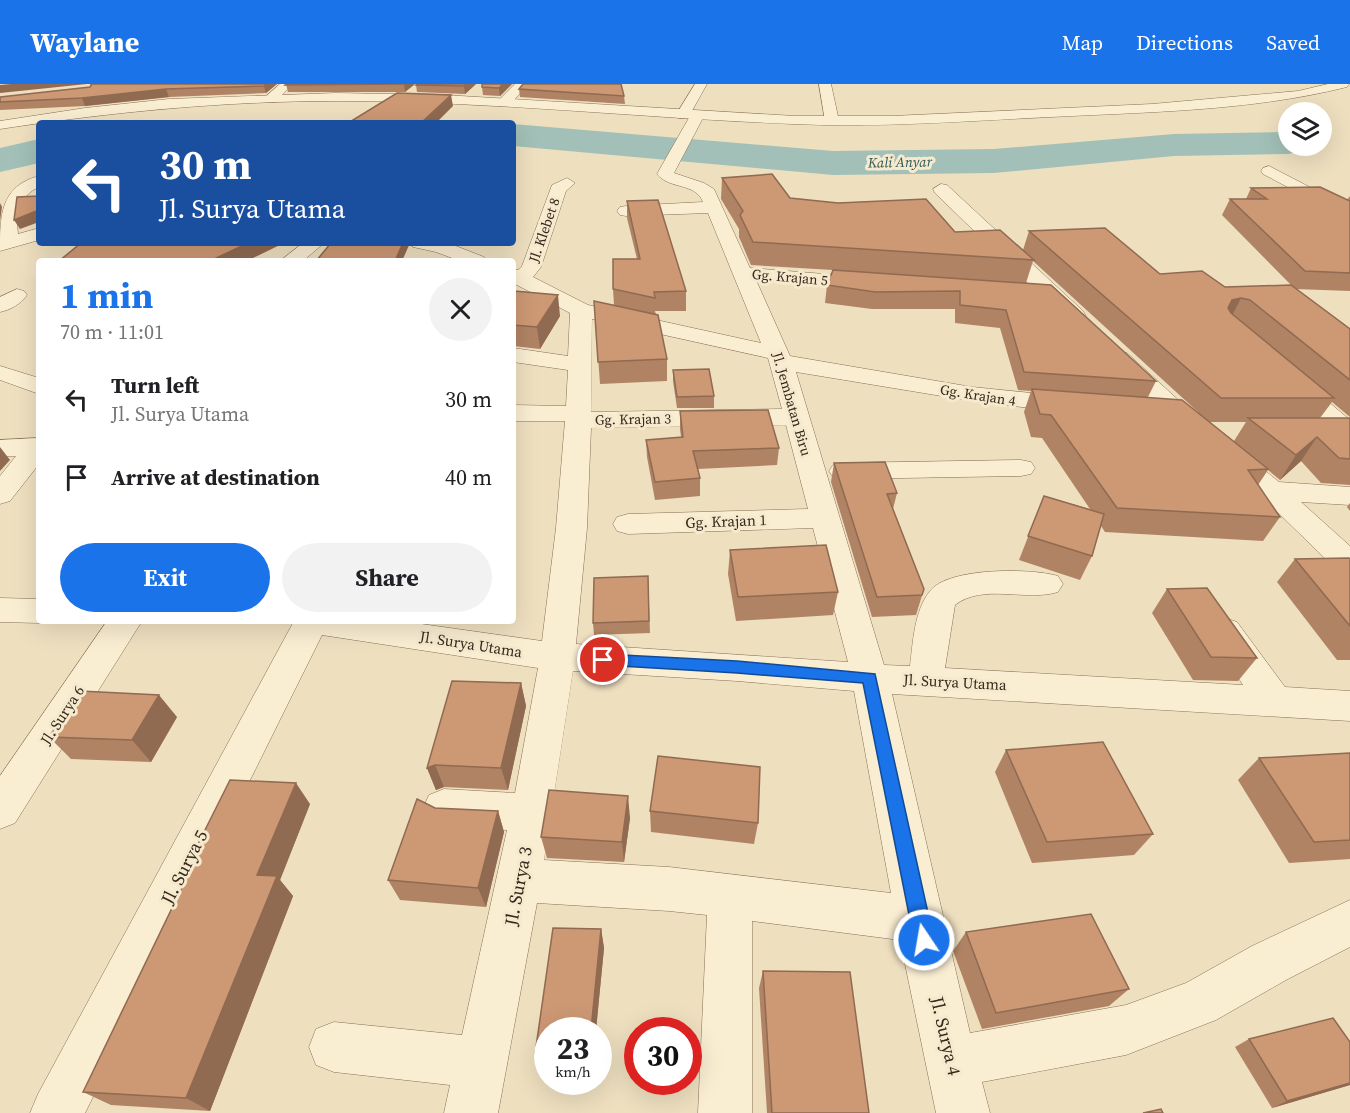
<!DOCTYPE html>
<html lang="en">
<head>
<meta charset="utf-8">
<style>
	:root { --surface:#fff; --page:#f2f2f2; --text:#202124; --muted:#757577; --accent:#1a73e8 }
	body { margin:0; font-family:"Source Serif 4",serif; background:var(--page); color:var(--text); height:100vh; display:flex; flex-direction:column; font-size:22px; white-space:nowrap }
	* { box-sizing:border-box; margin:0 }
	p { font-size:20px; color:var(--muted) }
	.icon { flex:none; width:33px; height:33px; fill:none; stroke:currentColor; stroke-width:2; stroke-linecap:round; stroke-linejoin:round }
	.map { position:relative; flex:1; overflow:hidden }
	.side { position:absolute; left:36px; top:174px; width:480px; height:366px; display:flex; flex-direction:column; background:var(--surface); border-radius:6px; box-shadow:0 6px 24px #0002 }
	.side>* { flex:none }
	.hud { position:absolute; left:36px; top:36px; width:480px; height:126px; border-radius:6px; box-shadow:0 6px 24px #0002; background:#1a4fa0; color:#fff; overflow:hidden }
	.tools { position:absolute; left:1278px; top:18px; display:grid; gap:12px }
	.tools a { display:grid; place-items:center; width:54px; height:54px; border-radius:50%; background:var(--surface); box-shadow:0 6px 24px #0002; font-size:30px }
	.speed { position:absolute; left:534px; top:933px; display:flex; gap:12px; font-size:30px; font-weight:700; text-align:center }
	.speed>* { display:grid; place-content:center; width:78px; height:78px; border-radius:50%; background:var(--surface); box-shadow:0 6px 24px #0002; line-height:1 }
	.speed small { font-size:15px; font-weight:400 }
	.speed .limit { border:9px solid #d22; background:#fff; color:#111 }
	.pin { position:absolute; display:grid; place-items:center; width:51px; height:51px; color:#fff; margin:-26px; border:3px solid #fff; border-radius:50%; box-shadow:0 2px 6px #0007 }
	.me { position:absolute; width:66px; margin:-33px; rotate:348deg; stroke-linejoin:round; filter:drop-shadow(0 0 4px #0008) }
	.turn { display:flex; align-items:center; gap:21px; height:126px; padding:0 24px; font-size:27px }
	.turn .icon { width:78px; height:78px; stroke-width:2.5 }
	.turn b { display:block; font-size:42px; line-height:51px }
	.round { display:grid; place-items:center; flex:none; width:63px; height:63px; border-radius:32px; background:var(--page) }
	.headline { display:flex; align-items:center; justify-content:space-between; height:102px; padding:0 24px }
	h1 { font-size:36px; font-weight:700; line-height:45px; color:var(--accent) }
	.primary-button { display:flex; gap:12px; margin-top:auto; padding:12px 24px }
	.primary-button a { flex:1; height:69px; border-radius:36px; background:var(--accent); color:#fff; font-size:24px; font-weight:700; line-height:69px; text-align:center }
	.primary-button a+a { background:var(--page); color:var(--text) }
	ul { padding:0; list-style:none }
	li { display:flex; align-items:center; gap:18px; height:78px; padding:0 24px }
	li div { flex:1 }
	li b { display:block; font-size:22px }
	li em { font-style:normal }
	header { display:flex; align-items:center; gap:36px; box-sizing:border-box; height:84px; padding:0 30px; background:var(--accent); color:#fff }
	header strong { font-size:28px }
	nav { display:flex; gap:33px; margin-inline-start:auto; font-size:21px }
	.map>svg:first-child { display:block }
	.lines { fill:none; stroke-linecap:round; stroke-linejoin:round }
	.river { fill:#a2c0b7; fill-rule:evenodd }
	.minor-casing { stroke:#877057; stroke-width:1 }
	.tertiary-casing { stroke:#877057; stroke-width:1 }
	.minor { fill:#f9edd2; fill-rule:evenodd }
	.tertiary { fill:#f9edd2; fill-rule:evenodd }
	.wall { fill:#b08364; fill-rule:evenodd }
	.shaded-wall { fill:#906a51 }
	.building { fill:#cd9874; stroke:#906a51; stroke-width:1.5 }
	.route { fill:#1a73e8; stroke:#114b97; stroke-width:1.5 }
	.labels { text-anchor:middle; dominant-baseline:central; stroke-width:6; stroke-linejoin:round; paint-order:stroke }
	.far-water-label { font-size:14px; font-style:italic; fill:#2b5653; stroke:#f6eace }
	.far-street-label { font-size:14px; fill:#36281c; stroke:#f6eace }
	.street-label { font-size:15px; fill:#36281c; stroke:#f6eace }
	.near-street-label { font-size:18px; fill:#36281c; stroke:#f6eace }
</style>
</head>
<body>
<header>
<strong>Waylane</strong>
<nav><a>Map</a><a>Directions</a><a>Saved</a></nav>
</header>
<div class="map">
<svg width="1350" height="1029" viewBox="0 0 1350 1029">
	<rect width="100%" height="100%" fill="#eedfbf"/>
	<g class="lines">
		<!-- river -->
		<g class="river">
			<path d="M513 40 833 67 994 65 1174 50 1288 48V62H1305L1301 67 1288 70 1174 72 994 89 833 91 513 62Z"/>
			<path d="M39 55V79L0 88V64Z"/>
		</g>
		<defs>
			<g id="minor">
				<path d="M280 0H293L275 18H265L263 15Z"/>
				<path d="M515 0H528L509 22H499L497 19 499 16Z"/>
				<path d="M695 0H707L688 34H678L676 31Z"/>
				<path d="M819 0H831L839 37 837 40H827L825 37Z"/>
				<path d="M697 28 704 32 674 89 704 99 714 105 750 184 874 194 881 196 884 200 881 204 874 206 756 196 790 272 972 303 1071 313 1080 316 1084 321 1080 326 1071 329 972 317 796 288 884 581 910 582C913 558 914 527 930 507 948 483 1032 484 1058 492L1063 500 1058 508C1026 518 983 499 955 521L945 584 1243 601 1208 547 1213 538 1225 534 1237 538 1285 603 1350 607V637L892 610 970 949 1126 921 1186 899 1252 862 1350 816V863L1286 896 1216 936 1126 971 982 998 990 1029H936L900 856 752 837V1029H698L707 831 669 827 537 819 498 1029H444L450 1001 334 988 316 981 309 963 316 945 334 938 462 951 507 746 444 743 429 737 423 724 429 711 444 705 515 709 538 584 322 551 85 1029H30L38 1010 294 537H400L542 557 556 444 565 337H513V321L566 322 568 286 513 278V264L568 272 570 229 513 199V185L518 186 522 182 552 101 567 94 575 99 566 107 541 183 533 193 588 221 761 259 708 129 626 132 620 131 617 127 620 123 626 122 703 118C695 98 670 106 657 90L690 32ZM592 235 768 274 782 325 591 328ZM786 341 808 425 628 430 617 433 613 440 617 447 628 450 813 444 848 578 576 560 587 444 591 344ZM573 587 737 597 854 607 891 809 669 783 544 776Z"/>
				<path d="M1269 82 1350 124V136L1263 90 1261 87 1263 84Z"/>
				<path d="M39 92V103C19 112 16 130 18 150L39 144V156L0 167C0 132 0 102 39 92Z"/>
				<path d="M941 100 947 101 1083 227 1086 232 1083 237 1075 239 1067 237 935 109 933 105Z"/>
				<path d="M303 159H324L303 177H280Z"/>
				<path d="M411 159H448L484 173 487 177H460L436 168 413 163Z"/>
				<path d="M17 205 24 207 27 211C21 220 10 226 0 228V213Z"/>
				<path d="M1119 267 1127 269 1187 324 1279 398 1350 403V421L1301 418 1350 462V491L1339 488 1262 413 1169 334 1111 279 1107 274 1111 269Z"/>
				<path d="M0 282 39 294V310L0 296Z"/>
				<path d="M1291 292 1300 294 1350 336V356L1340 354 1282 304 1279 299 1282 294Z"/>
				<path d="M39 354V380L10 417 0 420V392L16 372H0V356Z"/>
				<path d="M1021 376 1031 378 1035 384 1031 390 1021 392 843 395 833 393 829 387 833 381 843 379Z"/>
				<path d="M0 514 39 515V537H46L39 539 0 538Z"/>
				<path d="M107 537H142L15 739 0 745V692Z"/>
			</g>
			<path id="tertiary" d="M1328 0H1349L1347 3C1251 27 1149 28 1051 33 965 37 878 44 793 40 641 34 490 17 338 17 224 17 112 28 0 45V37L85 24 169 15 336 9 444 11 795 32H892L1152 20 1298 7Z"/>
		</defs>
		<!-- minor casing -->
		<use href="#minor" class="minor-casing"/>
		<!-- tertiary casing -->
		<use href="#tertiary" class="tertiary-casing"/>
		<!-- minor -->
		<use href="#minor" class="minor"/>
		<!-- tertiary -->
		<use href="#tertiary" class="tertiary"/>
	</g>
	<!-- wall -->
	<g class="wall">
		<path d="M89 0H277L266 9 169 13 85 22 0 26V18L90 3 91 1Z"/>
		<path d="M286 0H415L405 8H288Z"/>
		<path d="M417 0H476L465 10 417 8 416 1Z"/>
		<path d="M512 0 500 12 483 11 482 3Z"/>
		<path d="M519 5 624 12 625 20 520 13Z"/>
		<path d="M722 94 790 114 955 148 1023 166 1029 147 1160 190 1225 203 1350 245V333L1332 318 1320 334H1350V401L1321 399 1301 377 1280 396 1268 386 1258 401 1280 433 1263 457 1105 448 1101 442 1092 472 1080 496 1019 476 1044 412 1090 425 1042 354 1031 353 1024 328 1031 307 1018 306 1000 244 955 239V225H872L825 219 827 201 833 186 751 181 739 153V145L721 115ZM1033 177 1198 328 1148 313 1156 297 1026 199ZM1209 338H1246L1234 357Z"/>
		<path d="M1251 104 1347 116 1350 112V207L1295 205 1222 131 1230 115H1246Z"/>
		<path d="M627 117 686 207V227H655L667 275V297L600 300 594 217 614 221 613 205 637 175 627 134Z"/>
		<path d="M513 208 560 232 540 265 513 262Z"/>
		<path d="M673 286 714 312V324H677L673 297Z"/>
		<path d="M680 327 779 364 777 381 698 385 700 394V412L655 416 647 373 646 356 681 353 680 345Z"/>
		<path d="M834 379 897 409 893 425 924 505 916 531 872 533 831 398Z"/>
		<path d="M1350 419V427L1347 423Z"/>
		<path d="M730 466 838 508 833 531 736 537 728 490Z"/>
		<path d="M1295 475H1350V576H1337L1277 498Z"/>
		<path d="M648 492 650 549 594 551 593 539Z"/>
		<path d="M1167 505 1257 574 1238 597 1193 596 1152 529Z"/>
		<path d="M521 599 526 622 508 706 444 703 436 706 427 684Z"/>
		<path d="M177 633 151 678 71 675 49 653Z"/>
		<path d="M1006 666 1153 750 1134 771 1032 779 995 688Z"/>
		<path d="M1350 669V775L1289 779 1238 696 1259 674Z"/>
		<path d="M310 720 280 796 293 812 210 1027 111 1021 83 1008 200 766 197 762Z"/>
		<path d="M435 724 498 727 504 748 486 823 400 816 388 796Z"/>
		<path d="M650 727 758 739 754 760 651 748Z"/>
		<path d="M630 734 624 778 547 774 541 753Z"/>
		<path d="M553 844 601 845 604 864 596 946H548V985H542L535 970Z"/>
		<path d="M966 848 1129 905 1109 922 982 945 953 867Z"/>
		<path d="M763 887 869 1029H767L759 904Z"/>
		<path d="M1249 955 1350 1001 1272 1024 1235 963Z"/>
	</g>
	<!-- shaded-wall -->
	<g class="shaded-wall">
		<path d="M11 0H87L0 9V1Z"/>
		<path d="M266 0H277L266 9 264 2Z"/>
		<path d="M404 0H415L405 8Z"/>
		<path d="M467 0H476L465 10 464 2Z"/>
		<path d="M503 0H512L500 12 499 4Z"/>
		<path d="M166 5 169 13 85 22 82 14Z"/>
		<path d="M451 11 453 22 436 39H421Z"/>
		<path d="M0 119 2 123 0 137Z"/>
		<path d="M39 126V138L20 145 14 136Z"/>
		<path d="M248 159H284L247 177H210Z"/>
		<path d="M403 159H410L402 177H395Z"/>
		<path d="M558 211 560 232 540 265 537 243Z"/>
		<path d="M1241 214 1230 236 1220 238 1232 216Z"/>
		<path d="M1317 353 1301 377 1280 396 1296 371Z"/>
		<path d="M0 363 10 376 0 387Z"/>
		<path d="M521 599 526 622 508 706 501 684Z"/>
		<path d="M159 611 177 633 151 678 132 656Z"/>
		<path d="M435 681 444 703 436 706 427 684Z"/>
		<path d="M296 699 310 720 280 796 293 812 210 1027 186 1014 257 791Z"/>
		<path d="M628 712 630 734 624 778 622 758Z"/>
		<path d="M498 727 504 748 486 823 478 804Z"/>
		<path d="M601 845 604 864 596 946H591Z"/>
		<path d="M1350 999V1001L1272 1024 1287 1017Z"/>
	</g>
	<!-- building -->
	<g class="building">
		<path d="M92 0H266L264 2 166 5 82 14 0 18V13L90 3Z"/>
		<path d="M286 0H404L285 1Z"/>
		<path d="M417 0H467L464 2 416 1Z"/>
		<path d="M482 0H503L499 4 482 3Z"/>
		<path d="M523 0H621L624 12 519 5Z"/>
		<path d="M397 9 451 11 421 39H348Z"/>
		<path d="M772 90 790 114 838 119 926 115 955 148 1000 146 1034 176 753 158 740 131 743 127 722 94Z"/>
		<path d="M1320 103 1350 117V189L1305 187 1230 115H1267L1251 104Z"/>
		<path d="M39 112V126L14 136 17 113Z"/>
		<path d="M658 116 686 207 654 208 655 214 613 205V175H640L627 117Z"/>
		<path d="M1105 144 1160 190 1202 187 1225 203 1291 201 1350 245V296L1250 216 1241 214 1232 216 1228 224 1231 229 1334 314H1221L1029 147Z"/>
		<path d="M81 159H248L210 177H59Z"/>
		<path d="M331 159H403L395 177H316Z"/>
		<path d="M833 186 1051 201 1156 297 1024 288 1006 226 960 221V207L875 208 827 201Z"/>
		<path d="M514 207 558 211 537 243 513 241V208Z"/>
		<path d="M594 217 658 231 667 275 598 278Z"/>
		<path d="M709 285 714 312 677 313 673 286Z"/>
		<path d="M1032 305 1182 316 1268 385 1248 386 1280 433 1117 424 1051 331 1040 330Z"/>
		<path d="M768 326 779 364 693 367 700 394 655 398 646 356 683 353 680 327Z"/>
		<path d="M1248 334H1350V375L1339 374 1317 353 1296 371Z"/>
		<path d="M885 378 897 409 887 410 924 505 922 511 877 513 834 379Z"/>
		<path d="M1044 412 1104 430 1092 472 1028 452Z"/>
		<path d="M826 461 838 508 738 513 730 466Z"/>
		<path d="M1349 474 1350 475V542L1295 475Z"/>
		<path d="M648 492 649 537 593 539 594 494Z"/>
		<path d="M1207 504 1257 574 1211 573 1167 505Z"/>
		<path d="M452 597 521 599 501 684 435 681 427 684Z"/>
		<path d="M80 607 159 611 132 656 49 653Z"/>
		<path d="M1103 658 1153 750 1047 758 1006 666Z"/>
		<path d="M1350 669V756L1314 758 1259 674Z"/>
		<path d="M658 672 760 683 758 739 650 727Z"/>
		<path d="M230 696 296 699 257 791 277 792 186 1014 83 1008 202 762H197Z"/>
		<path d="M549 706 628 712 622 758 541 753Z"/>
		<path d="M417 715 435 724 498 727 478 804 388 796Z"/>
		<path d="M1091 830 1129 905 996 929 966 848Z"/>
		<path d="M553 844 601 845 591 946H548V970H535Z"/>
		<path d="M763 887 850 888 869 1029H772Z"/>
		<path d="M1333 934 1350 958V999L1287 1017 1249 955Z"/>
		<path d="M1161 1025 1163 1029H1143Z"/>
	</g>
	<!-- route -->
	<path class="route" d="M603 570 737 577 875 590 934 856 931 862 924 865 917 862 914 856 863 599 737 589 603 581 597 580 595 576 597 572Z"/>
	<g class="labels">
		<!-- far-water labels -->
		<g class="far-water-label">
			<text transform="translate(900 78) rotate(-1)">Kali Anyar</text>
		</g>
		<!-- far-street labels -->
		<g class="far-street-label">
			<text transform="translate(544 146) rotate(-71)">Jl. Klebet 8</text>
			<text transform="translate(790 193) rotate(5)">Gg. Krajan 5</text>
			<text transform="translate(978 311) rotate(9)">Gg. Krajan 4</text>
			<text transform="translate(792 320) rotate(74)">Jl. Jembatan Biru</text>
			<text transform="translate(633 335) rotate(-1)">Gg. Krajan 3</text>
		</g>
		<!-- street labels -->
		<g class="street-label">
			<text transform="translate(726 437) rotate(-2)">Gg. Krajan 1</text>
			<text transform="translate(471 560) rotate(9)">Jl. Surya Utama</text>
			<text transform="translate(955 598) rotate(3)">Jl. Surya Utama</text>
			<text transform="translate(62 631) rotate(-57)">Jl. Surya 6</text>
		</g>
		<!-- near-street labels -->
		<g class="near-street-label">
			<text transform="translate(184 783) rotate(-63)">Jl. Surya 5</text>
			<text transform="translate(518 802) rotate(-79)">Jl. Surya 3</text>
			<text transform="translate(946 952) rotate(77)">Jl. Surya 4</text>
		</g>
	</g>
</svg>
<div class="tools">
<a><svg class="icon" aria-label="layers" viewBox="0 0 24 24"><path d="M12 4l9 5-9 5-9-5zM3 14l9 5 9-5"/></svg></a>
</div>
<div class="speed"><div>23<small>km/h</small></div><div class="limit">30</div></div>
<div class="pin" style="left:603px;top:576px;background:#d93025"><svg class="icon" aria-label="arrive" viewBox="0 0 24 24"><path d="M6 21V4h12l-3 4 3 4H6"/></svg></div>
<svg class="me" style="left:924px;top:856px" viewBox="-20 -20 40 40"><circle r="17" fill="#1a73e8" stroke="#fff" stroke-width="3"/><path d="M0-11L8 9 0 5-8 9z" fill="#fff"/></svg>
<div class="hud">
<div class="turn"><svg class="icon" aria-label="left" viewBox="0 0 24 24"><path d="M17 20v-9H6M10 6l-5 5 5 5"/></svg><div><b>30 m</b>Jl. Surya Utama</div></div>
</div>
<section class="side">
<div class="headline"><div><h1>1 min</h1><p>70 m · 11:01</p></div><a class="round"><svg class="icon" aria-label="close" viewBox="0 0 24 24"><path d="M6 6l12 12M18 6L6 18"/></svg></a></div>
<ul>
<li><svg class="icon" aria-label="left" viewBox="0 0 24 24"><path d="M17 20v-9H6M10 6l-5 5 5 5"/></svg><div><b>Turn left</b><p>Jl. Surya Utama</p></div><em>30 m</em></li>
<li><svg class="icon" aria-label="arrive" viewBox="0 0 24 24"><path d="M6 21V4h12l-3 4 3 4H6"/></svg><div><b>Arrive at destination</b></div><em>40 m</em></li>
</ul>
<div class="primary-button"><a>Exit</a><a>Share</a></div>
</section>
</div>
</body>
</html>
